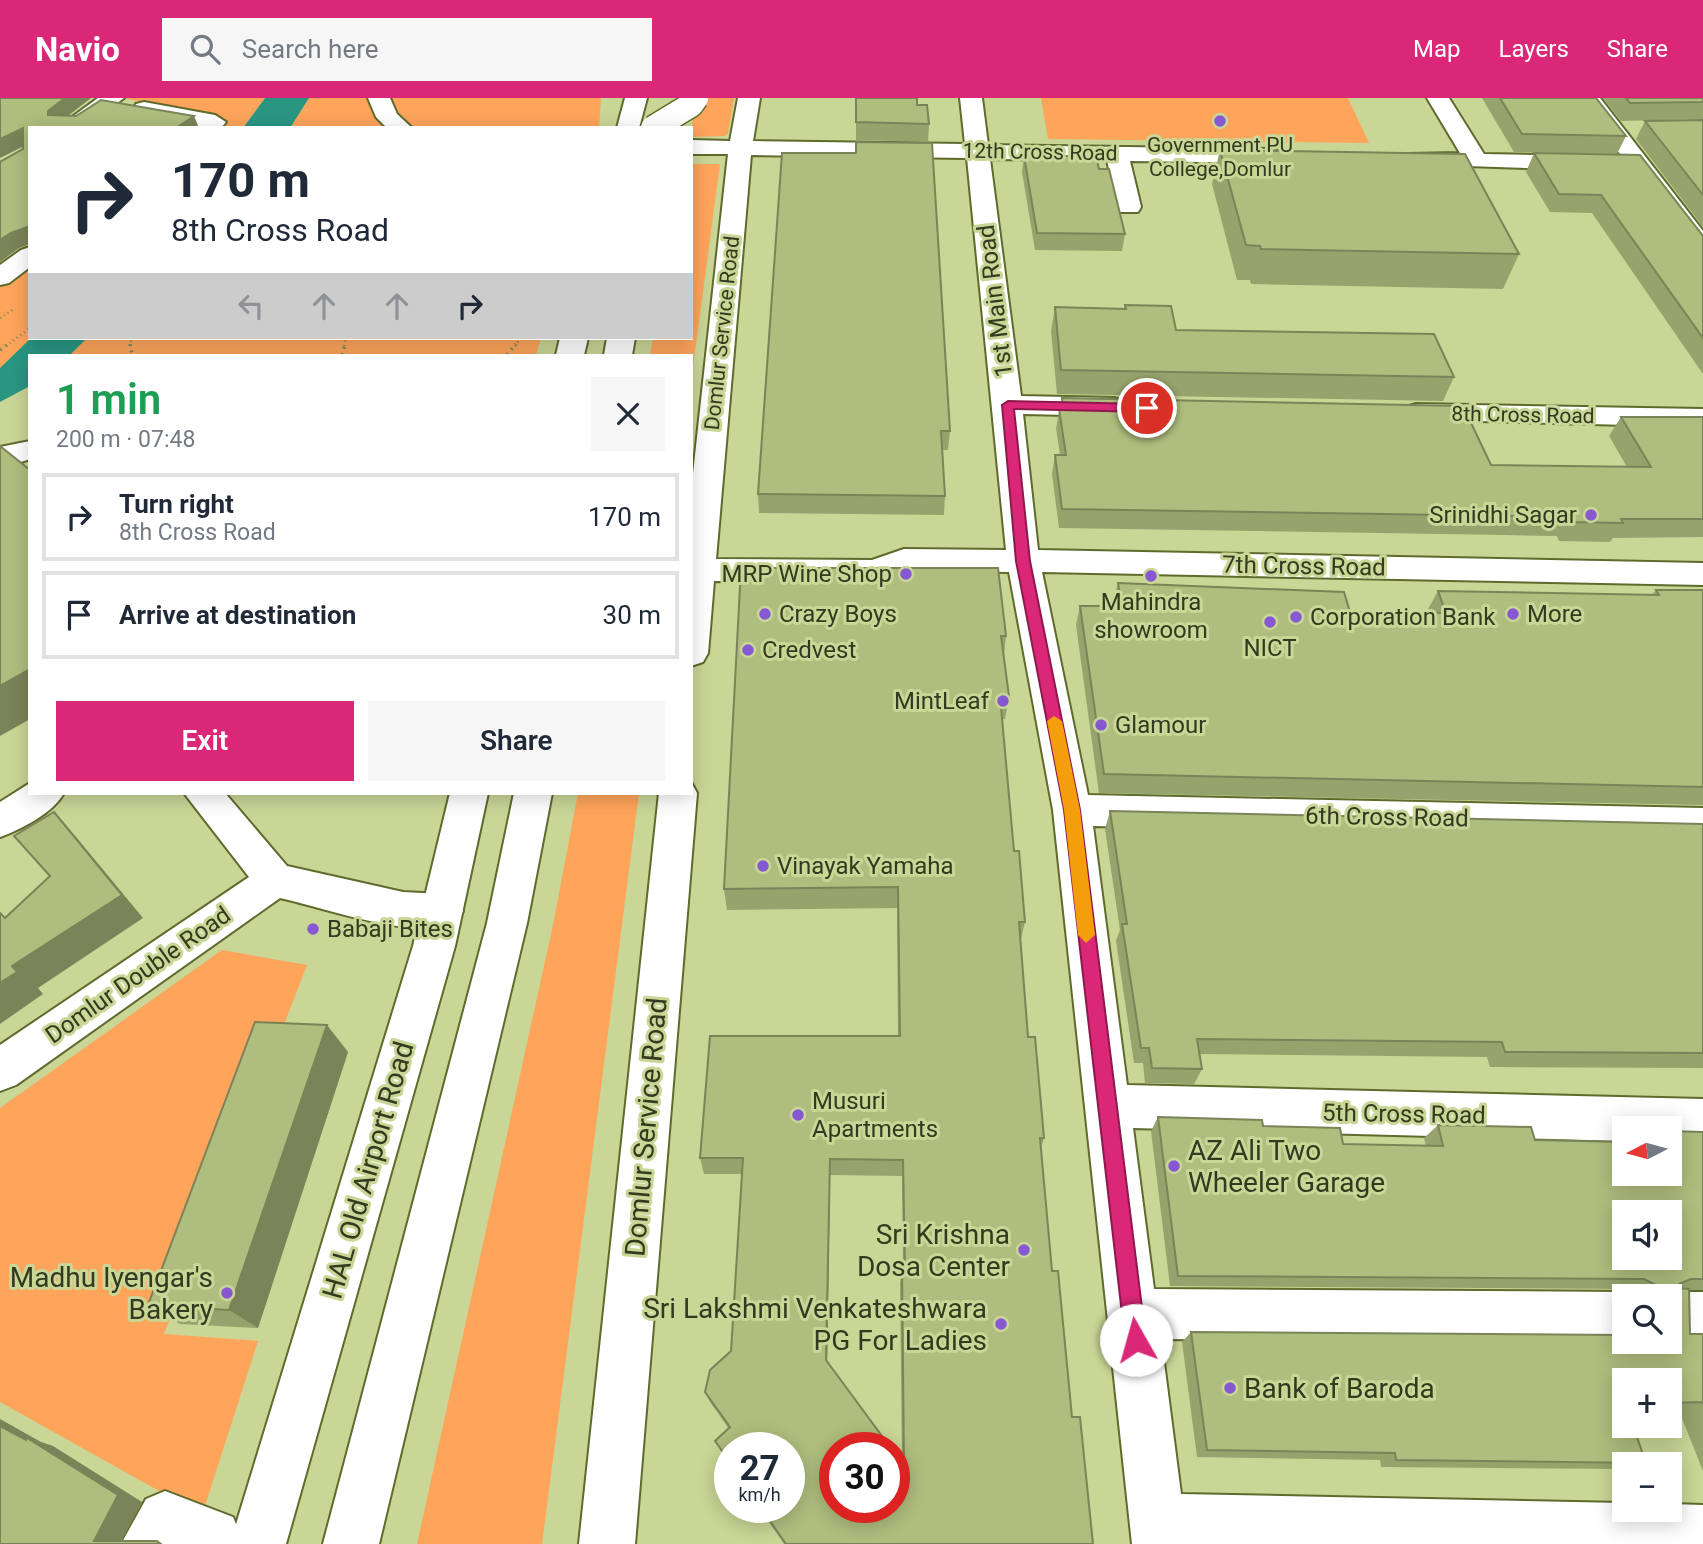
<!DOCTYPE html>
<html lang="en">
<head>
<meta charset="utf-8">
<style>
	:root { --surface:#fff; --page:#f6f6f7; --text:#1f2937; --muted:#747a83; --line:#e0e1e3; --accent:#db2777 }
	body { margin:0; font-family:Roboto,sans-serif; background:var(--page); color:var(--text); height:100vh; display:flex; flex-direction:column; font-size:26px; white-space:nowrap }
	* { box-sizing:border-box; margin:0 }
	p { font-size:23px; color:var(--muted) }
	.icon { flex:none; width:38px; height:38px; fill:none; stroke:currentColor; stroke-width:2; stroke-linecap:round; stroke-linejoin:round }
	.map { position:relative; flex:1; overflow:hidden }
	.details { position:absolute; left:28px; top:256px; width:665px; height:441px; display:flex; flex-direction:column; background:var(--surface); border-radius:0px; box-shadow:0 4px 18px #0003 }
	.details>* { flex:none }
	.guide { position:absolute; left:28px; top:28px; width:665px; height:214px; border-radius:0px; box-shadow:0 4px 18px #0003; background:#fff; color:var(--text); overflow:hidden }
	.needle { width:46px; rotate:264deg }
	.fabs { position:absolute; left:1612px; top:1018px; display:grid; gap:14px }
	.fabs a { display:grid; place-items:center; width:70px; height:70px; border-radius:0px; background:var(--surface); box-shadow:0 4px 18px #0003; font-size:35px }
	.speed { position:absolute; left:714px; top:1334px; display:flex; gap:14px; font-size:35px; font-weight:700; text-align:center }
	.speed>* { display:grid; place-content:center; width:91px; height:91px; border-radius:50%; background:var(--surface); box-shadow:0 4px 18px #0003; line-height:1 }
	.speed small { font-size:18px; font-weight:400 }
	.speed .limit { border:10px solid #d22; background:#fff; color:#111 }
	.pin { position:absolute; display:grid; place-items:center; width:60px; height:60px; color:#fff; margin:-30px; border:4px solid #fff; border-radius:50%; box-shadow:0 2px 7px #0007 }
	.me { position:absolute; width:77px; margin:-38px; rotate:353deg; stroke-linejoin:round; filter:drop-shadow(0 0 5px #0008) }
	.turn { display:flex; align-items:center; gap:24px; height:147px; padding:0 28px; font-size:32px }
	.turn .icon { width:91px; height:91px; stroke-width:2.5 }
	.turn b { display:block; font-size:49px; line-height:60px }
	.lanes { display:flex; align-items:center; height:66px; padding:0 28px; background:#0003; justify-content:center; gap:35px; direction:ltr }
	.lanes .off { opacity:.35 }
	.round { display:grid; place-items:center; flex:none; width:74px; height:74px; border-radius:0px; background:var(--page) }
	.headline { display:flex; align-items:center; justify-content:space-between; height:119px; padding:0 28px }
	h1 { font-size:42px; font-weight:600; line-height:52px; color:#1e9e55 }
	.primary-button { display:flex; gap:14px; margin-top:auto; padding:14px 28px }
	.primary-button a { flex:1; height:80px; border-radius:0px; background:var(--accent); color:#fff; font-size:28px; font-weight:600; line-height:80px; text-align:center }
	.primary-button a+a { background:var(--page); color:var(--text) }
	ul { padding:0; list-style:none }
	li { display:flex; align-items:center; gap:21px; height:88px; margin:0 14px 10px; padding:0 14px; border:4px solid var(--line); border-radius:0px }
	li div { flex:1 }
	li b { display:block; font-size:26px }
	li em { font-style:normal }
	header { display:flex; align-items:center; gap:42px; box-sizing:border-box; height:98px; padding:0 35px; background:var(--accent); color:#fff }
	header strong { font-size:33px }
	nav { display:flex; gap:38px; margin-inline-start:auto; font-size:24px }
	.search { width:490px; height:63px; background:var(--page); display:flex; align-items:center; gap:18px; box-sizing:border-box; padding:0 24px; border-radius:0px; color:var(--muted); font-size:26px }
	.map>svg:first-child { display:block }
	.green { fill:#fea45b }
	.water { fill:#2a9682 }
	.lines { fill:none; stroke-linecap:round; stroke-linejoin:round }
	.minor-casing { stroke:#5f6a2d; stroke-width:4 }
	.major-casing { stroke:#5f6a2d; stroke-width:4 }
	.path-far1 { stroke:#818a5d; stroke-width:2.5; stroke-dasharray:1 3.5; stroke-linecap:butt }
	.path { stroke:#818a5d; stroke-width:3.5; stroke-dasharray:2 4.5; stroke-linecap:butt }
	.minor { fill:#fff; fill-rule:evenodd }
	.major { fill:#fff; fill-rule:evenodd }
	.major-bridge-casing { stroke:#5f6a2d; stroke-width:27; stroke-linecap:butt }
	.major-bridge { stroke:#fff; stroke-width:24 }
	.wall { fill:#96a36c; fill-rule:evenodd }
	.shaded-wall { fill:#7a8458 }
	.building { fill:#afbd7e; stroke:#7a8458; stroke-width:2; fill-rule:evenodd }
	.route { fill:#db2777; stroke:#8e194d; stroke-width:2 }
	.slow { fill:#f59e0b }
	.poi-dot { fill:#8658d1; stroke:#c9d696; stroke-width:2.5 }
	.labels { text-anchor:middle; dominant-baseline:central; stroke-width:6; stroke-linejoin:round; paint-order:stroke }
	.far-poi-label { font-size:21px; fill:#343a20; stroke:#c9d696 }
	.far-street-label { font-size:21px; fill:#343a20; stroke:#c9d696 }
	.street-label { font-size:24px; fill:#343a20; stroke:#c9d696 }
	.poi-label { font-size:24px; fill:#343a20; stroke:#c9d696; text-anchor:start }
	.near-street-label { font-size:28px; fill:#343a20; stroke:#c9d696 }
	.near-poi-label { font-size:28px; fill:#343a20; stroke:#c9d696; text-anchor:end }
</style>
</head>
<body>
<header>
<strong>Navio</strong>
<div class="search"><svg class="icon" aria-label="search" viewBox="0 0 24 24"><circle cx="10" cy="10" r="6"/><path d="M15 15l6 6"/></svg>Search here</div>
<nav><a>Map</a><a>Layers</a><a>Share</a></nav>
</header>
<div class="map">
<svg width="1703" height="1446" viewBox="0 0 1703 1446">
	<rect width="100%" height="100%" fill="#c9d696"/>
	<!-- green -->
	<g class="green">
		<path d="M123 0H265L243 30H214L224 22Z"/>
		<path d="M309 0H601L599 30H290Z"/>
		<path d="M695 0H734L728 35 725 38 691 39Z"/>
		<path d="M1041 0H1348L1369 45 1048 41Z"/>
		<path d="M691 66H720L691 284V257H650L653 240H691Z"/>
		<path d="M30 163 31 240 0 270V185Z"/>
		<path d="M87 240H541L536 257H70Z"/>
		<path d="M578 695H639L542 1446H417L553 827Z"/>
		<path d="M222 852 307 867 164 1236 258 1243 202 1417 0 1304V1010Z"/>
	</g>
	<!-- water -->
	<g class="water">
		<path d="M265 0H309L290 30H243Z"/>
		<path d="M31 240H87L70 257H30V288L0 304V270Z"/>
	</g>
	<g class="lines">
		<defs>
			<g id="minor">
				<path d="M98 0H124L83 30H57Z"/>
				<path d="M738 0H760L753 43 965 46 960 0H982L988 47 1271 51 1279 53 1283 58 1279 63 1271 65 1130 63 1141 109 1138 114H1120L1117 109 1107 62 990 61 1021 298 1114 300 1124 303 1128 309 1124 315 1114 318 1023 316 1038 452 1703 465V487L1042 474 1088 697 1703 710V742L1093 728 1127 987 1703 1001V1045L1670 1044V1031H1624V1043L1133 1030 1154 1191 1624 1194 1635 1199H1624V1244L1161 1241 1181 1396 1624 1405V1412H1670V1406L1703 1407V1446H1132L1053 712 1009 474 907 473 874 484 714 483 708 555 703 564 691 568V394L728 56H691V42L730 43ZM751 57 967 60 1006 452 904 451 872 462 716 461Z"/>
				<path d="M1427 0H1449L1484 56 1582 58 1590 60 1594 65 1590 70 1582 72 1407 66 1403 61 1407 56 1460 55Z"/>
				<path d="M1578 0H1600L1703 133V158L1694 155Z"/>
				<path d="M144 4 215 17 226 24 221 30H195L197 27 136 16 133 11 136 6Z"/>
				<path d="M30 149V169L9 185 0 187V167L21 152Z"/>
				<path d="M1416 306 1703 311V329L1406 321 1401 315 1406 309Z"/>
				<path d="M30 343V361L0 371V349Z"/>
				<path d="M691 684 697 695 635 1446H579L659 695H691Z"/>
				<path d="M30 685V695H64C53 715 22 731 0 739V704Z"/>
				<path d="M184 695H225L287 768 403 794 443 796 457 801 463 813 457 825C411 842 329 811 280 800L16 987 0 993V947L249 779Z"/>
				<path d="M1670 1194H1703V1244H1670V1199H1659Z"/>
				<path d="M165 1393 233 1419 241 1438 238 1446H121L146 1401Z"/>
			</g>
			<g id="major">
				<path d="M368 0H390L397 16 412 30H387L376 19Z"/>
				<path d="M625 0H647L639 30H617Z"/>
				<path d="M560 240H588L584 257H556Z"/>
				<path d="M607 240H635L632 257H604Z"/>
				<path d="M450 695H488L455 848 286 1446H230L413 848Z"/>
				<path d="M514 695H552L527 825 379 1446H323L487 825Z"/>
			</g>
		</defs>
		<!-- minor casing -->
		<use href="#minor" class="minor-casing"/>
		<!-- major casing -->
		<use href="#major" class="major-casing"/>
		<!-- path-far1 -->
		<g class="path-far1">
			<path d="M0 220 14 211"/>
			<path d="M6 248 30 230"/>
			<path d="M130 248 132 240"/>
			<path d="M344 248 346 240"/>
			<path d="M515 248 521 240"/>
		</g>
		<!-- path -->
		<g class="path">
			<path d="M130 246 132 257"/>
			<path d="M0 252 8 246"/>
			<path d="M342 257 345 246"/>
			<path d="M507 257 516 246"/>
		</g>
		<!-- minor -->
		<use href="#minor" class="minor"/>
		<!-- major -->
		<use href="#major" class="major"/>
		<defs>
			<path id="major-bridge" d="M653 30 691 7 696 0"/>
		</defs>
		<!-- major-bridge casing -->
		<use href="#major-bridge" class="major-bridge-casing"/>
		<!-- major-bridge -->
		<use href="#major-bridge" class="major-bridge"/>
	</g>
	<!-- wall -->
	<g class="wall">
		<path d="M856 0 917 7 929 26 928 44 856 42Z"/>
		<path d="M1482 0H1596L1626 38 1617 56 1514 54Z"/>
		<path d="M1603 0H1703V21L1621 23Z"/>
		<path d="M1703 22V129L1636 41 1645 23Z"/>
		<path d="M1220 52 1519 156 1503 191 1251 186 1250 182H1237L1212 86Z"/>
		<path d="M782 55 950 333 948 352H942L945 398 944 417 759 415 758 396Z"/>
		<path d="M1534 55 1703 138V276L1592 115 1550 114 1526 74Z"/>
		<path d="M1024 58 1099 71 1125 136 1122 153 1035 152 1022 74Z"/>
		<path d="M1125 207 1176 232 1454 279 1443 303 1057 296 1051 233 1055 209 1124 211Z"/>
		<path d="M1062 300 1491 367 1627 369 1609 338 1621 319H1703V439L1613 440 1610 444 1559 443 1557 438 1504 437 1059 430 1052 376 1055 357H1060L1056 330Z"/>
		<path d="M741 470 1006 538 1004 556 1009 598 1005 621H1002L1014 753 1025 824 1020 845 1028 939 1044 1040 1041 1050 1052 1173 1072 1319 1093 1446H784L759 1409H789L730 1349V1366L715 1343 729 1331 710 1304 705 1294 731 1253 742 1076H704L700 1060 898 938 897 810 727 812 724 791ZM830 1077 902 1078 903 1171H902L900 1185 902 1366 827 1263Z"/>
		<path d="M1118 485 1350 514 1428 515 1427 513 1438 493 1652 497 1656 492H1703V707L1099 695 1076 527 1080 508H1114L1113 504Z"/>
		<path d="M1110 713 1703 727V970L1490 969 1487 959 1200 956 1202 971 1194 986 1145 985 1143 965H1134L1116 843 1120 832 1105 731Z"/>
		<path d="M348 954 258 1230 180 1226 148 1207Z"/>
		<path d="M1158 1019 1263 1028 1343 1046 1426 1048 1424 1040 1438 1027 1535 1042 1616 1044 1624 1038V1076L1703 1034V1192H1689L1690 1236H1703V1373L1679 1313H1670V1283H1624V1328L1646 1365 1638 1367H1624V1371L1381 1369 1380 1362 1197 1359 1182 1244 1191 1234 1670 1244V1199H1632L1635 1197 1624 1191 1170 1188 1151 1033Z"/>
	</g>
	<!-- shaded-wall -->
	<g class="shaded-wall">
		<path d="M65 0H91L55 28 48 17V13Z"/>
		<path d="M194 18 199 30H176Z"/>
		<path d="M23 30 30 45 0 60V41Z"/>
		<path d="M30 128V146L19 150 0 164V142L11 135Z"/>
		<path d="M30 571V621L0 638V588Z"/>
		<path d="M54 714 76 739 143 820 38 890 43 896 0 926V885L12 868 122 797Z"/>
		<path d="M327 927 348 954 258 1230 229 1212Z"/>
		<path d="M830 1061V1077L827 1273 826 1262Z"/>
		<path d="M0 1321 41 1344 53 1348 142 1404 120 1446 94 1443 26 1342 0 1328Z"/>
	</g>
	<!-- building -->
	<g class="building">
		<path d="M0 0H65L48 13V17L76 18 101 2 194 18 176 30H30V128L11 135 0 142V64L23 51V30L0 41Z"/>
		<path d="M856 0H917V7H927L929 26 856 24Z"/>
		<path d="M1500 0H1596L1626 38 1522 36Z"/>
		<path d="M1626 0H1703V4L1630 5Z"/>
		<path d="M1703 22V97L1645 23Z"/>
		<path d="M856 44 932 45 950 333H941L945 398 758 396 782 55H856Z"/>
		<path d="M1220 52 1465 56 1519 156 1261 151 1260 148 1246 147Z"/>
		<path d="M1534 55 1640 57 1703 138V240L1601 97 1559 96Z"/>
		<path d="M1024 58H1096L1099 71H1109L1125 136 1037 135Z"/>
		<path d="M1125 207 1171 208 1176 232 1434 236 1454 279 1061 272 1055 209 1126 211Z"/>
		<path d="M1062 300 1463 308 1491 367 1651 369 1621 319H1703V421H1621L1623 425 1570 424 1568 419 1514 418 1062 411 1055 357H1066L1059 311H1063Z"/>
		<path d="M0 348 30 372V571L0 588Z"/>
		<path d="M741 470H998L1006 538H1001L1009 598H1000L1014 753H1019L1025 824H1019L1028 939H1035L1044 1040H1040L1052 1173H1058L1072 1319H1080L1093 1446H786L760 1409H789V1349H730V1364L715 1343 730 1329 705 1294 710 1272 731 1253 743 1060H700L710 938H900L898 789 724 791ZM830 1061 903 1062 905 1171H902L904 1368 894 1355V1409H835V1349H890L826 1262Z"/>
		<path d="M1118 485 1344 494 1350 514 1446 515 1438 493 1659 497 1656 492H1703V689L1104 676 1080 508H1122Z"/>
		<path d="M1110 713 1703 726V955L1505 954 1502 944 1197 941 1202 971 1152 970 1149 950H1141L1122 826H1127Z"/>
		<path d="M54 714 122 797 12 868 17 874 0 885V815L5 820 50 778 14 738Z"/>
		<path d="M255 924 327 927 229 1212 148 1207Z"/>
		<path d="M1158 1019 1262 1022 1263 1028 1340 1030 1343 1046 1443 1048 1438 1027 1531 1029 1535 1042 1624 1044V1076H1670V1033L1703 1034V1181H1691L1679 1186 1678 1190 1689 1191 1690 1236H1703V1306L1702 1304 1670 1305V1283H1624V1328H1633L1646 1365 1396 1362 1395 1355 1207 1352 1191 1234 1624 1237V1244H1670V1199H1647V1191L1658 1188 1644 1181 1178 1178ZM1624 1115H1670V1160H1624Z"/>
		<path d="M0 1328 26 1342 27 1340 118 1397 94 1443H157L161 1446H0Z"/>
	</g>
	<!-- route -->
	<path class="route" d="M1008 303 1147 306 1153 310 1147 314 1014 311 1030 463 1080 712 1146 1242 1143 1249 1136 1252 1128 1249 1125 1242 1064 712 1016 463 1002 307Z"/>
	<!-- slow -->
	<path class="slow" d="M1054 618 1062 623 1080 712 1095 837 1086 845 1078 837 1064 712 1047 623Z"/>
	<!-- markers -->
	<g class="poi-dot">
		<circle cx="1220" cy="23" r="7"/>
		<circle cx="1591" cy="417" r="7"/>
		<circle cx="906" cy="476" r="7"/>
		<circle cx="1151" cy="478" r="7"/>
		<circle cx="765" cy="516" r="7"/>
		<circle cx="1513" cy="516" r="7"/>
		<circle cx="1296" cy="519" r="7"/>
		<circle cx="1270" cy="524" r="7"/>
		<circle cx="748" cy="552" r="7"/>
		<circle cx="1003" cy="603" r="7"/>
		<circle cx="1101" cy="627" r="7"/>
		<circle cx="763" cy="768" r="7"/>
		<circle cx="313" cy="831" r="7"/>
		<circle cx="798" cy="1017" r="7"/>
		<circle cx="1174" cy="1068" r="7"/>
		<circle cx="1024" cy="1152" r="7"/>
		<circle cx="227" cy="1195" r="7"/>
		<circle cx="1001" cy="1226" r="7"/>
		<circle cx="1230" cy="1290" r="7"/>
	</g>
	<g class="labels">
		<!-- far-poi labels -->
		<g class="far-poi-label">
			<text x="1220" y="47">Government PU<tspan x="1220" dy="24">College,Domlur</tspan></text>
		</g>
		<!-- far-street labels -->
		<g class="far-street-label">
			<text transform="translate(1040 54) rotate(1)">12th Cross Road</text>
			<text transform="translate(722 235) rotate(-84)">Domlur Service Road</text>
			<text transform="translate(1523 317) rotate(1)">8th Cross Road</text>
		</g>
		<!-- street labels -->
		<g class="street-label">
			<text transform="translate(995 203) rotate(-97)">1st Main Road</text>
			<text transform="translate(1304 468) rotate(1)">7th Cross Road</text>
			<text transform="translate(1387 719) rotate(1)">6th Cross Road</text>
			<text transform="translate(138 877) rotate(-35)">Domlur Double Road</text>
			<text transform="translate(1404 1016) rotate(1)">5th Cross Road</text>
		</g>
		<!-- poi labels -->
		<g class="poi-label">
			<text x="1577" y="417" text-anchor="end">Srinidhi Sagar</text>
			<text x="892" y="476" text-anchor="end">MRP Wine Shop</text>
			<text x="1151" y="504" text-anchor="middle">Mahindra<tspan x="1151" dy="28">showroom</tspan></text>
			<text x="779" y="516">Crazy Boys</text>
			<text x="1527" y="516">More</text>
			<text x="1310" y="519">Corporation Bank</text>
			<text x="1270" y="550" text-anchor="middle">NICT</text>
			<text x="762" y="552">Credvest</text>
			<text x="989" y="603" text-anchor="end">MintLeaf</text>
			<text x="1115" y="627">Glamour</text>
			<text x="777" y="768">Vinayak Yamaha</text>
			<text x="327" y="831">Babaji Bites</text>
			<text x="812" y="1003">Musuri<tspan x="812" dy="28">Apartments</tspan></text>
		</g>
		<!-- near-street labels -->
		<g class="near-street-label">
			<text transform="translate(646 1029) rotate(-85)">Domlur Service Road</text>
			<text transform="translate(368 1072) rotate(-74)">HAL Old Airport Road</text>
		</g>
		<!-- near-poi labels -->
		<g class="near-poi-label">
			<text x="1188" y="1052" text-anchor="start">AZ Ali Two<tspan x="1188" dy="32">Wheeler Garage</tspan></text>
			<text x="1010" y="1136">Sri Krishna<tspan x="1010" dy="32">Dosa Center</tspan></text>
			<text x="213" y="1179">Madhu Iyengar's<tspan x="213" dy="32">Bakery</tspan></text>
			<text x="987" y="1210">Sri Lakshmi Venkateshwara<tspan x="987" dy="32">PG For Ladies</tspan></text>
			<text x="1244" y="1290" text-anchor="start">Bank of Baroda</text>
		</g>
	</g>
</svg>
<div class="fabs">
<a><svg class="needle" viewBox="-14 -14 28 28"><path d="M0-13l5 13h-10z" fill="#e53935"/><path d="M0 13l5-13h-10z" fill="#747a83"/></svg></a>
<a><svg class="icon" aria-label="sound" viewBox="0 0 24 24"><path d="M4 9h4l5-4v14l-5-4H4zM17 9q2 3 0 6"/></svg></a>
<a><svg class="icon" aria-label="search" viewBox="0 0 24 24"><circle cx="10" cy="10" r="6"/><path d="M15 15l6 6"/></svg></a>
<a>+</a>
<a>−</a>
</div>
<div class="speed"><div>27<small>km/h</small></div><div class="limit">30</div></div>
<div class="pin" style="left:1147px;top:310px;background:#d93025"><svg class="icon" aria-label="arrive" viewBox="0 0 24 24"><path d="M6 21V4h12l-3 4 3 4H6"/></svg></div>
<svg class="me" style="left:1136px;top:1242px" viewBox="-20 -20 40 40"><circle r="19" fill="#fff"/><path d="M0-13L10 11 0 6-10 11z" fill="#db2777"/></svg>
<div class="guide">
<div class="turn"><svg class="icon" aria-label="right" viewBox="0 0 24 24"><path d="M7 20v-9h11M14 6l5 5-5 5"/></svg><div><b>170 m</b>8th Cross Road</div></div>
<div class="lanes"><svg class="icon off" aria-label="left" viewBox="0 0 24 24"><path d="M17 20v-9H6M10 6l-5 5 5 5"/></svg><svg class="icon off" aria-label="ahead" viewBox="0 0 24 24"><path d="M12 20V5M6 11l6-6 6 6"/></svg><svg class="icon off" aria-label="ahead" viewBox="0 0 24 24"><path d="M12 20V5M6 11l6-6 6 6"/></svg><svg class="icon" aria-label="right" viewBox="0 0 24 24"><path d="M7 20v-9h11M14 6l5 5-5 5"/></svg></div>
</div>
<section class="details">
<div class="headline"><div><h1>1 min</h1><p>200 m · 07:48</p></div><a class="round"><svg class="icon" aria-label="close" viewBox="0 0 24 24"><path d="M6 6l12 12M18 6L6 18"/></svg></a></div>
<ul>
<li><svg class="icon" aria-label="right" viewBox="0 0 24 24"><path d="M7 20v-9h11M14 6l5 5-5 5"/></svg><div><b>Turn right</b><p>8th Cross Road</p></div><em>170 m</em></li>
<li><svg class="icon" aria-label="arrive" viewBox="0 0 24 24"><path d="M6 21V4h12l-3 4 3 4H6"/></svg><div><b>Arrive at destination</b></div><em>30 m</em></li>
</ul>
<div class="primary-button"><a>Exit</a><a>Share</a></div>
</section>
</div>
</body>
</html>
